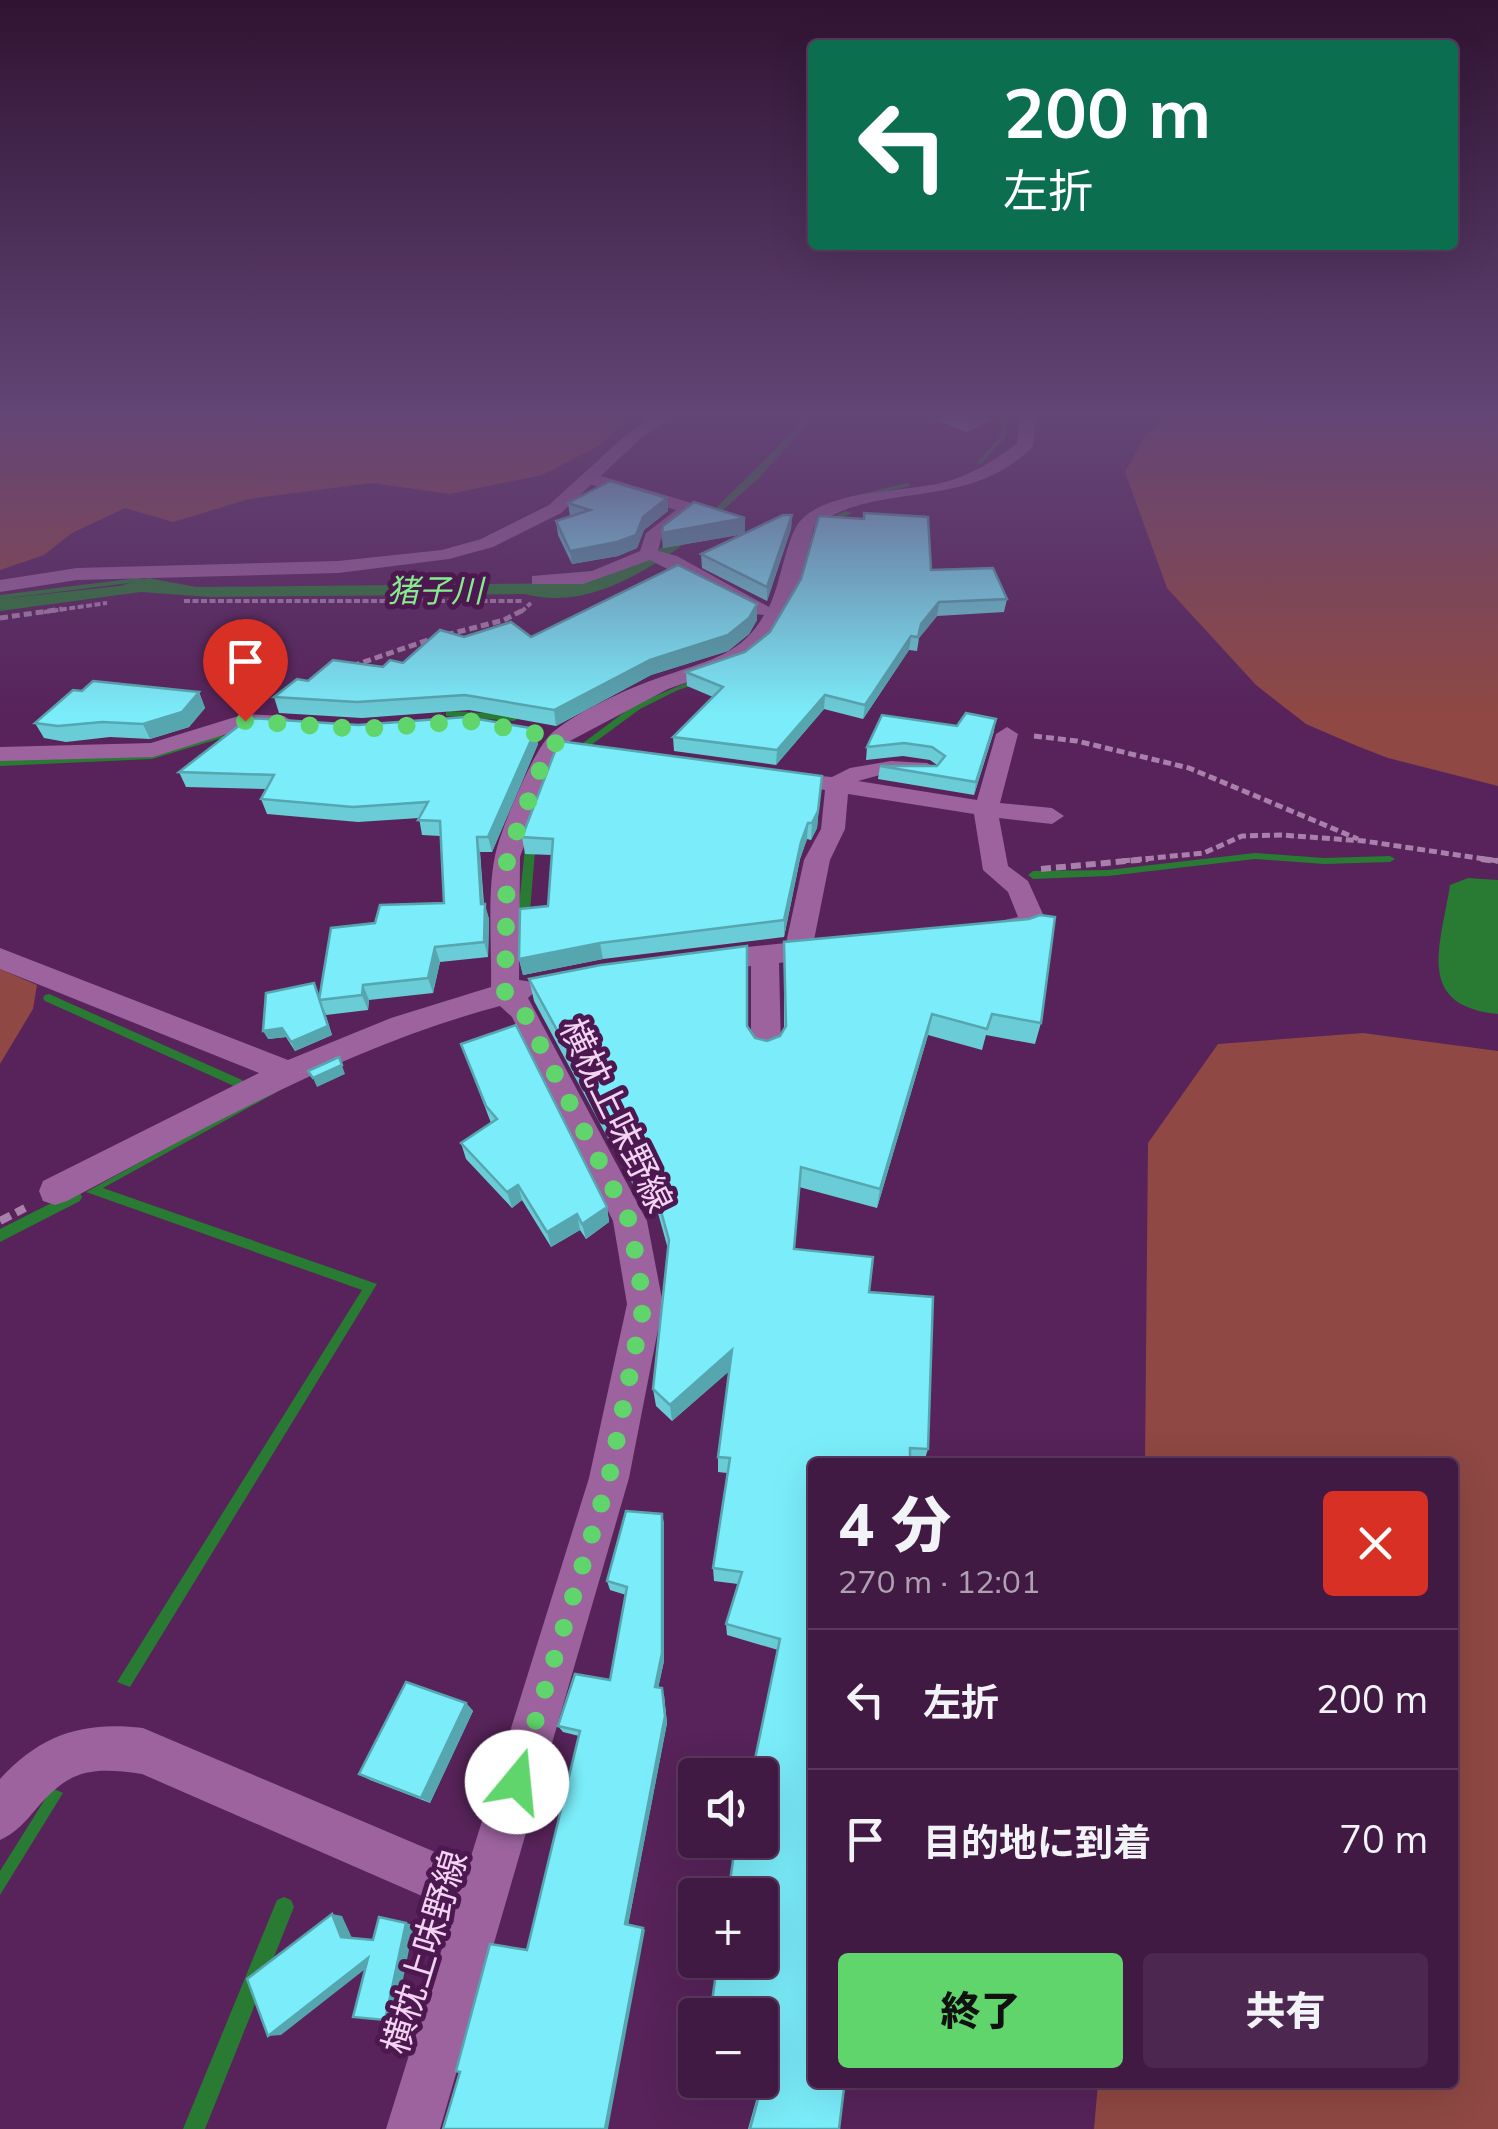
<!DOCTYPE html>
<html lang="ja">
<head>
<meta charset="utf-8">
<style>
	:root { --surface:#411a44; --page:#4c274f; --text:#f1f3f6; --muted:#aea1b2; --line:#5a385d; --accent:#5fd56b }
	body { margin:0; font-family:Mulish,"Noto Sans JP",sans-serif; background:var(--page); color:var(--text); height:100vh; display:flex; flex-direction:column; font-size:38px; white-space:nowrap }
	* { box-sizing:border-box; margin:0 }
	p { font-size:32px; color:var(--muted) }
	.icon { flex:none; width:55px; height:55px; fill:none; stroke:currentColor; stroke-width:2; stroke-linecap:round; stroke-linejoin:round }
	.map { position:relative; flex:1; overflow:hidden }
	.side { position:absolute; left:808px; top:1458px; width:650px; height:630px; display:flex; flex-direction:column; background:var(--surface); border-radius:10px; box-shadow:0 10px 40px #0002,0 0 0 2px var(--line) }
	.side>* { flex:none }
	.guide { position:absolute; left:808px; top:40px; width:650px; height:210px; border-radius:10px; box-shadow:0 10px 40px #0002,0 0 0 2px var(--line); background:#0b6e4f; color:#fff; overflow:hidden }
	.buttons { position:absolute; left:678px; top:1758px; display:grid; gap:20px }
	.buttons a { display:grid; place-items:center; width:100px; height:100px; border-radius:10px; background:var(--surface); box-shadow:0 10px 40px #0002,0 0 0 2px var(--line); font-size:50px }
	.pin { position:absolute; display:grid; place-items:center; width:85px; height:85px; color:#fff; margin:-102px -42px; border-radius:50% 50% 50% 0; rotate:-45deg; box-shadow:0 0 10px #0007 }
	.pin .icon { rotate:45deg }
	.me { position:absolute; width:110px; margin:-55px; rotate:17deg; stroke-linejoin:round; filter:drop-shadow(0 0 8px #0008) }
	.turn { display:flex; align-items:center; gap:35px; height:210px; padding:0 30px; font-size:45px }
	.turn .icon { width:130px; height:130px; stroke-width:2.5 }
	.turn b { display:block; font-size:70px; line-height:85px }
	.round { display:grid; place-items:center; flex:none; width:105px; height:105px; border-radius:10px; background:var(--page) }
	.head { display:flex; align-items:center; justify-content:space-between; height:170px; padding:0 30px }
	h1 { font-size:60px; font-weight:800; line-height:75px }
	.primary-button { display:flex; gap:20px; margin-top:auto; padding:20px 30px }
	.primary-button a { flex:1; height:115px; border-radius:10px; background:var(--accent); color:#111; font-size:40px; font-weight:800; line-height:115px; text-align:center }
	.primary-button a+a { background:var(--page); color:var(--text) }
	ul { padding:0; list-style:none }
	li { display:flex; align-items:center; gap:30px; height:140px; padding:0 30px; border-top:2px solid var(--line) }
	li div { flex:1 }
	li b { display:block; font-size:38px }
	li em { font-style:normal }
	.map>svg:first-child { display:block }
	.green { fill:#8f4843 }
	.water { fill:#297a33 }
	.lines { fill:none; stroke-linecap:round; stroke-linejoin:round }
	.stream { fill:#297a33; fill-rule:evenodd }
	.path-far3 { stroke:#a980ab; stroke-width:4; stroke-dasharray:6 2.5; stroke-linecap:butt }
	.path-far2 { stroke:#a980ab; stroke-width:5; stroke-dasharray:8 4; stroke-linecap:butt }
	.path-far1 { stroke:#a980ab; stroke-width:6; stroke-dasharray:10 5; stroke-linecap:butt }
	.path { stroke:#a980ab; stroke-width:8; stroke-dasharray:12 6; stroke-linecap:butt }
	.street { fill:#9c639e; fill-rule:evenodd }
	.secondary { fill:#9c639e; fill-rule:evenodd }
	.wall { fill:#6accd7 }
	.shaded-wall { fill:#56a6af }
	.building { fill:#7bedfa; stroke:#56a6af; stroke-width:2.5 }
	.route { stroke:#5fd56b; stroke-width:18; stroke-dasharray:0 32.4 }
	.labels { text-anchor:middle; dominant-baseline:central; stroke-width:10; stroke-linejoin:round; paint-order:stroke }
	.far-water-label { font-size:32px; font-style:italic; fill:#85ec8d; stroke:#4c184f }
	.street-label { font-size:35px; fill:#f2d3f2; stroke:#4c184f }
</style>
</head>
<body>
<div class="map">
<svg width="1498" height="2129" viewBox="0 0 1498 2129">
	<rect width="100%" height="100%" fill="#57235a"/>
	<!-- green -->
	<g class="green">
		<path d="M0 417H626L602 444 542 475 450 494 372 483 249 499 173 522 125 508 72 533 44 555 0 570Z"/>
		<path d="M1168 417H1498V786L1388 758 1357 746 1306 724 1256 685 1167 588 1125 472 1146 434Z"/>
		<path d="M0 969 37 985 33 1009 0 1064Z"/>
		<path d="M1363 1033 1498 1051V2129H1094L1098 2083 1452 2082V1462H1145L1148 1143 1218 1044Z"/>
	</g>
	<!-- water -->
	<g class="water">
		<path d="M808 417H814L760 477 722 511V515C669 556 597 614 525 594L210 597 141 592 0 611V599L119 586 149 578 196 587 584 583 657 551 715 509Z"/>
		<path d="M1468 878 1498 880V1014C1414 1006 1441 945 1450 885Z"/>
		<path d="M275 1088 277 1092 103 1188 377 1284 130 1687 117 1682 362 1290 86 1192Z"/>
		<path d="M52 1788 63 1793 0 1895V1871Z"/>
	</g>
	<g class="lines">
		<!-- stream -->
		<g class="stream">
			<path d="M1003 417H1009L1006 437 981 464H977V462L1000 437Z"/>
			<path d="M907 483 910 485 909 486 853 499 849 497Z"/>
			<path d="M845 511 852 513 826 525 819 523Z"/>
			<path d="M809 536 816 538 810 565 806 567 802 565Z"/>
			<path d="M138 578 161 584 157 586 138 582 0 599V595Z"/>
			<path d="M700 677 704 680 703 682 678 690 640 709 591 745H585L583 743 634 705Z"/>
			<path d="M449 711 514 715 519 718 514 721 446 716V712Z"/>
			<path d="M219 733 224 736 222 738 152 759 0 766V760L151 753Z"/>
			<path d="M531 836 536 839 529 923 523 927 517 923 526 839Z"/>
			<path d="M1255 853 1324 858 1390 856 1395 859 1390 862 1324 864 1255 859 1108 876 1033 879 1028 875 1033 871 1108 870Z"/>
			<path d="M49 994 242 1080 244 1083 242 1086H234L45 1001 43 998 45 995Z"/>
			<path d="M75 1191 80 1193 82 1197 80 1201 0 1242V1229Z"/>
			<path d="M284 1897 291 1900 294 1907 205 2129H183L277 1900Z"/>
		</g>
		<!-- path-far3 -->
		<g class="path-far3">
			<path d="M184 601H522"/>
			<path d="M44 612 107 603"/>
			<path d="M521 612 531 603"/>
		</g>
		<!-- path-far2 -->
		<g class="path-far2">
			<path d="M0 618 62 609"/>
			<path d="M446 635 504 620 525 609"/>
			<path d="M352 666 434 638"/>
			<path d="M1034 736 1077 741 1189 768 1358 839"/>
			<path d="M1122 861 1204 853 1242 836 1281 835 1364 841 1498 861"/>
		</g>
		<!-- path-far1 -->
		<g class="path-far1">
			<path d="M1481 859 1498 861"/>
			<path d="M1041 869 1148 859"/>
		</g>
		<!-- path -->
		<path class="path" d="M0 1221 25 1208"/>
		<!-- street -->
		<g class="street">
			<path d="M1020 417H1036L1033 446C969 513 876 479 814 527L797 591 767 644 744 662 668 689 568 742 557 755 520 857 519 980 534 982 538 989 528 998 647 1221 663 1304 629 1478 440 2129H386L454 1910 142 1774C91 1767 70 1769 36 1809 24 1823 17 1832 0 1840V1779C41 1734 84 1721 143 1728L468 1866 589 1478 627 1304 613 1221 512 1017 500 1006C346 1047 207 1127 67 1201L55 1205 43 1201 39 1191 43 1181 259 1073 0 969V948L288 1060 391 1018 491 987C492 950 487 892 495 856 500 831 534 747 553 732 581 709 635 685 670 674 710 660 742 654 764 615L754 614 650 560 583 584H532V576L592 571 640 551 646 533 676 510 586 483V475H598L695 504V512L661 539 658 551 677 556 769 607C781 584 786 536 801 520 832 488 908 493 949 481 974 473 996 459 1017 444Z"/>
			<path d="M245 714 284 716 295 723 284 730 246 728 153 757 0 761V747L151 743Z"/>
			<path d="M1007 727 1018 734 1000 803 1052 808 1064 816 1052 824 999 818 1008 866 1028 881 1047 923 1043 929 1001 939 991 937 988 930 991 923 1018 917 1008 892 983 870 974 814 848 794 845 829 830 860 814 940 831 942 835 949 831 956 779 963 781 1047 776 1055 766 1058 756 1055 751 1047V966L707 971 697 968 693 961 697 954 707 951 786 943 804 860 821 829 825 790 775 782 771 777 775 772 832 777 850 768 891 761 927 763 939 770 935 775H880L858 781 977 800 996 734Z"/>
		</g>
		<!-- secondary -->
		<path class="secondary" d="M655 417H674L640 439 561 513 493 547 449 559 338 573 77 580 0 592V580L77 568 338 561 442 550 481 539 549 505 628 433Z"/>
	</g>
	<!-- wall -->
	<g class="wall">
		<path d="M929 417H996L967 432Z"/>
		<path d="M667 498 668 511 644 530 637 548 618 556 572 564 558 535 556 521 570 516 568 503Z"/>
		<path d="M792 515 791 529 767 601 702 568 701 554 743 534 663 548 662 533 745 518V533Z"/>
		<path d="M931 570 1007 599 1004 612 937 616 919 638 917 651 909 650 863 719 824 709 776 765 674 751 673 737 713 697 687 686 686 672 745 652Z"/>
		<path d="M757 604V620L749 634 728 651 651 675 556 726 469 710 362 718 279 713 274 697 308 681 403 663 464 637H531Z"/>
		<path d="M82 691 199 692 205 708 189 727 150 739 110 737 66 742 44 738 35 723Z"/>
		<path d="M994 731 974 795 878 779 880 766 937 765 930 760 903 756 866 760 867 747Z"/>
		<path d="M538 744 492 852H480L484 904 489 919 488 957 440 962 433 993 369 1000 368 1010 326 1015 324 1010 332 1035 295 1051 286 1037 268 1039 320 998 375 923 444 903 440 836 422 835 419 818 358 822 267 814 261 799 266 789 186 787 179 772Z"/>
		<path d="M822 776 817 828 811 840 807 839 800 859 784 937 603 959 523 975 519 959 548 906 552 855 525 854 522 837Z"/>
		<path d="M784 942 1041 1023 1035 1044 986 1035 982 1050 928 1035 877 1208 799 1187 794 1249 869 1292 928 1449 924 1462H812L836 2082 840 2084 839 2129H748L773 2040 755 1759 778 1650 727 1635 726 1624 738 1584 714 1581 713 1568 727 1473 718 1472V1457L729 1371 672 1421 656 1406 653 1389 668 1249 656 1206 646 1209 534 1001 529 979 747 1026 755 1038 767 1041 780 1036 784 1028Z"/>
		<path d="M461 1044 607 1207 609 1222 586 1239 580 1230 551 1247 522 1200 512 1208 466 1159 461 1143 491 1123Z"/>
		<path d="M662 1514 664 1524V1661L658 1688 664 1695 667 1723 628 1925 645 1930 527 1950 579 1736 563 1732 558 1726 610 1680 626 1595 610 1590 607 1581Z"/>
		<path d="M466 1703 473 1711 430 1803 370 1780 359 1774Z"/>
	</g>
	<!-- shaded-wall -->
	<g class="shaded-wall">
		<path d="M971 417H996L967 432 969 418Z"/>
		<path d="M667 498 668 511 644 530 637 548 618 556 572 564 570 551 643 517Z"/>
		<path d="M792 515 791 529 767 601V587Z"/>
		<path d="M745 518V534L663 548 662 533Z"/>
		<path d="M939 602 937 616 919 638 917 651 921 624Z"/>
		<path d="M757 604V620L749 634 728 651 651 675 556 726 554 710Z"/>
		<path d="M911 636 909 650 863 719 865 705Z"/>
		<path d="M199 692 205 708 189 727 150 739 143 724Z"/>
		<path d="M825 695 824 709 776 765 777 750Z"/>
		<path d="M996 719 994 731 974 795 976 782Z"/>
		<path d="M536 729 538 744 492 852 488 837Z"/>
		<path d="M822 776 817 828 811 840 812 823Z"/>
		<path d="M808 823 807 839 800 859 784 937V920L801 842Z"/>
		<path d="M477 837 480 852 484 919 481 904Z"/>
		<path d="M485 904 489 919 488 957 484 942Z"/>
		<path d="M600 943 603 959 523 975 519 959Z"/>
		<path d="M435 947 440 962 433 993 428 978Z"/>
		<path d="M363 985 369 1000 368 1010 362 995Z"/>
		<path d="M320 1001 332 1035 295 1051 291 1042Z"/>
		<path d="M932 1014 928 1035 877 1208 880 1189Z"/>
		<path d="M282 1028 286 1037 268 1039 263 1031Z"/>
		<path d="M339 1057 345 1074 317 1087 313 1078Z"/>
		<path d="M518 1185 522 1200 512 1208 507 1192Z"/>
		<path d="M654 1186 656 1206 646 1209 644 1189Z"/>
		<path d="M607 1207 609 1222 586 1239 582 1224Z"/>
		<path d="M577 1214 580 1230 551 1247 547 1232Z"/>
		<path d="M732 1350 733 1368 672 1421 670 1405Z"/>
		<path d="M662 1514 664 1524V1661L657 1694 655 1687Z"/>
		<path d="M662 1688 667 1723 628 1926 625 1924Z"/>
		<path d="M466 1703 473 1711 430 1803 421 1798Z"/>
		<path d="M332 1914 342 1916 352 1938 341 1937Z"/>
		<path d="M406 1923 414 1925 395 2019 385 2020Z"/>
		<path d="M643 1928 645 1930 608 2129H605Z"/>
		<path d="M368 1958 378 1959 281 2035 268 2036Z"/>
	</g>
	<!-- building -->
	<g class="building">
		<path d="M610 481 667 498 643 517 636 535 617 542 570 551 556 521 590 510 568 503Z"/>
		<path d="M694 502 745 518 662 533 663 526Z"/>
		<path d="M864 513 928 517 931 570 993 568 1007 599 939 602 921 624 918 637 911 636 865 705 825 695 777 750 673 737 723 687 686 672 745 652 770 632 801 579 819 516 864 519Z"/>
		<path d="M783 515H792L767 587 701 554Z"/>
		<path d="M678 565 757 604 749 618 728 635 650 660 554 710 465 695 357 702 274 697 297 679 308 681 333 660 383 667 390 660 403 663 440 630 464 637 511 622 531 637Z"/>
		<path d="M93 681 199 692 182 712 143 724 102 722 58 726 35 723 73 690 82 691Z"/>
		<path d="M966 713 996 719 976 782 880 766H937L945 756 932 747 904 743 867 747 882 715 957 726Z"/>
		<path d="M466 717 536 729 488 837H477L481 904H485L484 942 435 947 428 978 363 985 362 995 319 1000 331 928 375 923 380 905 444 903 440 821 418 820 428 802 353 807 261 799 274 775 179 772 249 718 358 725Z"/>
		<path d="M559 741 822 776 818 811 812 823H808L801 842 784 920 600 943 519 959 520 909 548 906 553 839 522 837Z"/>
		<path d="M1040 915 1055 917 1041 1023 992 1014 987 1029 932 1014 880 1189 801 1167 794 1249 873 1257 869 1292 933 1297 928 1449 910 1448V1462H812V2082H836V2085L844 2088 839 2129H750L774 2040 760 2037V2015H710L718 1960H760V1895H728L736 1840H760V1775H746L749 1758 755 1759 780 1639 726 1624 742 1572 713 1568 730 1458 718 1457 732 1350 670 1405 653 1389 669 1240 654 1186 644 1189 529 979 601 965 747 946V1026L755 1038 767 1041 780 1036 786 1026 784 942 1029 919Z"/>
		<path d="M314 983 328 1026 291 1042 282 1028 263 1031 266 993Z"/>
		<path d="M516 1025 607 1207 582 1224 577 1214 547 1232 518 1185 507 1192 461 1143 497 1119 486 1106 461 1044Z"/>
		<path d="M339 1057 342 1065 313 1078 308 1071Z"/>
		<path d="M626 1511 662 1514V1653L655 1687 662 1688 665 1716 625 1924 643 1928 605 2129H443L460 2072 456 2071 490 1944 527 1950 580 1731 558 1726 575 1674 610 1680 627 1587 607 1581Z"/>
		<path d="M406 1682 466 1703 421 1798 359 1774Z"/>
		<path d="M332 1914 341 1937 373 1940 379 1917 406 1923 385 2020 353 2017 368 1958 268 2036 247 1979Z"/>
	</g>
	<!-- sky -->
	<linearGradient id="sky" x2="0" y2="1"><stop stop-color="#301332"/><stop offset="0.58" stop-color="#634576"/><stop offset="1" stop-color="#634576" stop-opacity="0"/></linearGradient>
	<rect width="1498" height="715" fill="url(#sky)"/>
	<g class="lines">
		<!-- route -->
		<path class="route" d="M245 721 362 729 469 721 560 738 546 754 507 857 505 993 523 1011 630 1222 644 1304 609 1478 517 1782"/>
	</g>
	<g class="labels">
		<!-- far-water labels -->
		<g class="far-water-label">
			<text x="435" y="590">猪子川</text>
		</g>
		<!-- street labels -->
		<g class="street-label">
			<text transform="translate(617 1115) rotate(64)">横枕上味野線</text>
			<text transform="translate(424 1952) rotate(-73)">横枕上味野線</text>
		</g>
	</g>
</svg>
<div class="buttons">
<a><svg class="icon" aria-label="sound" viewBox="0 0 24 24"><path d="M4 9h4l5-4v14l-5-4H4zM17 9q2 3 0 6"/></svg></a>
<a>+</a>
<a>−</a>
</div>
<div class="pin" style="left:245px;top:721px;background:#d93025"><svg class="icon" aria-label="arrive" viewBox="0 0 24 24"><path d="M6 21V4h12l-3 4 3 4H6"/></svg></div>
<svg class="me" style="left:517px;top:1782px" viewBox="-20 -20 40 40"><circle r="19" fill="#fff"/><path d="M0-13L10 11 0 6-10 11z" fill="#5fd56b"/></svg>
<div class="guide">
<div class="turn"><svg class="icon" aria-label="left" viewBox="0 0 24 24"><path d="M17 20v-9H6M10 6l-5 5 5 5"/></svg><div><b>200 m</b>左折</div></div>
</div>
<section class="side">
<div class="head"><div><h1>4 分</h1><p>270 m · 12:01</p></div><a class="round" style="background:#d93025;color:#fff"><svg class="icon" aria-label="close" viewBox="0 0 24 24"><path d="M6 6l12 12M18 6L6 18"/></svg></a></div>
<ul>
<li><svg class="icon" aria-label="left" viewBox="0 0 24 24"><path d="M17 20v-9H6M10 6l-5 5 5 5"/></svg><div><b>左折</b></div><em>200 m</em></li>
<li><svg class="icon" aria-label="arrive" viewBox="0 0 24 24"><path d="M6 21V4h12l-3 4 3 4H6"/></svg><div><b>目的地に到着</b></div><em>70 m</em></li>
</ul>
<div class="primary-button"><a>終了</a><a>共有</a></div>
</section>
</div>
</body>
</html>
